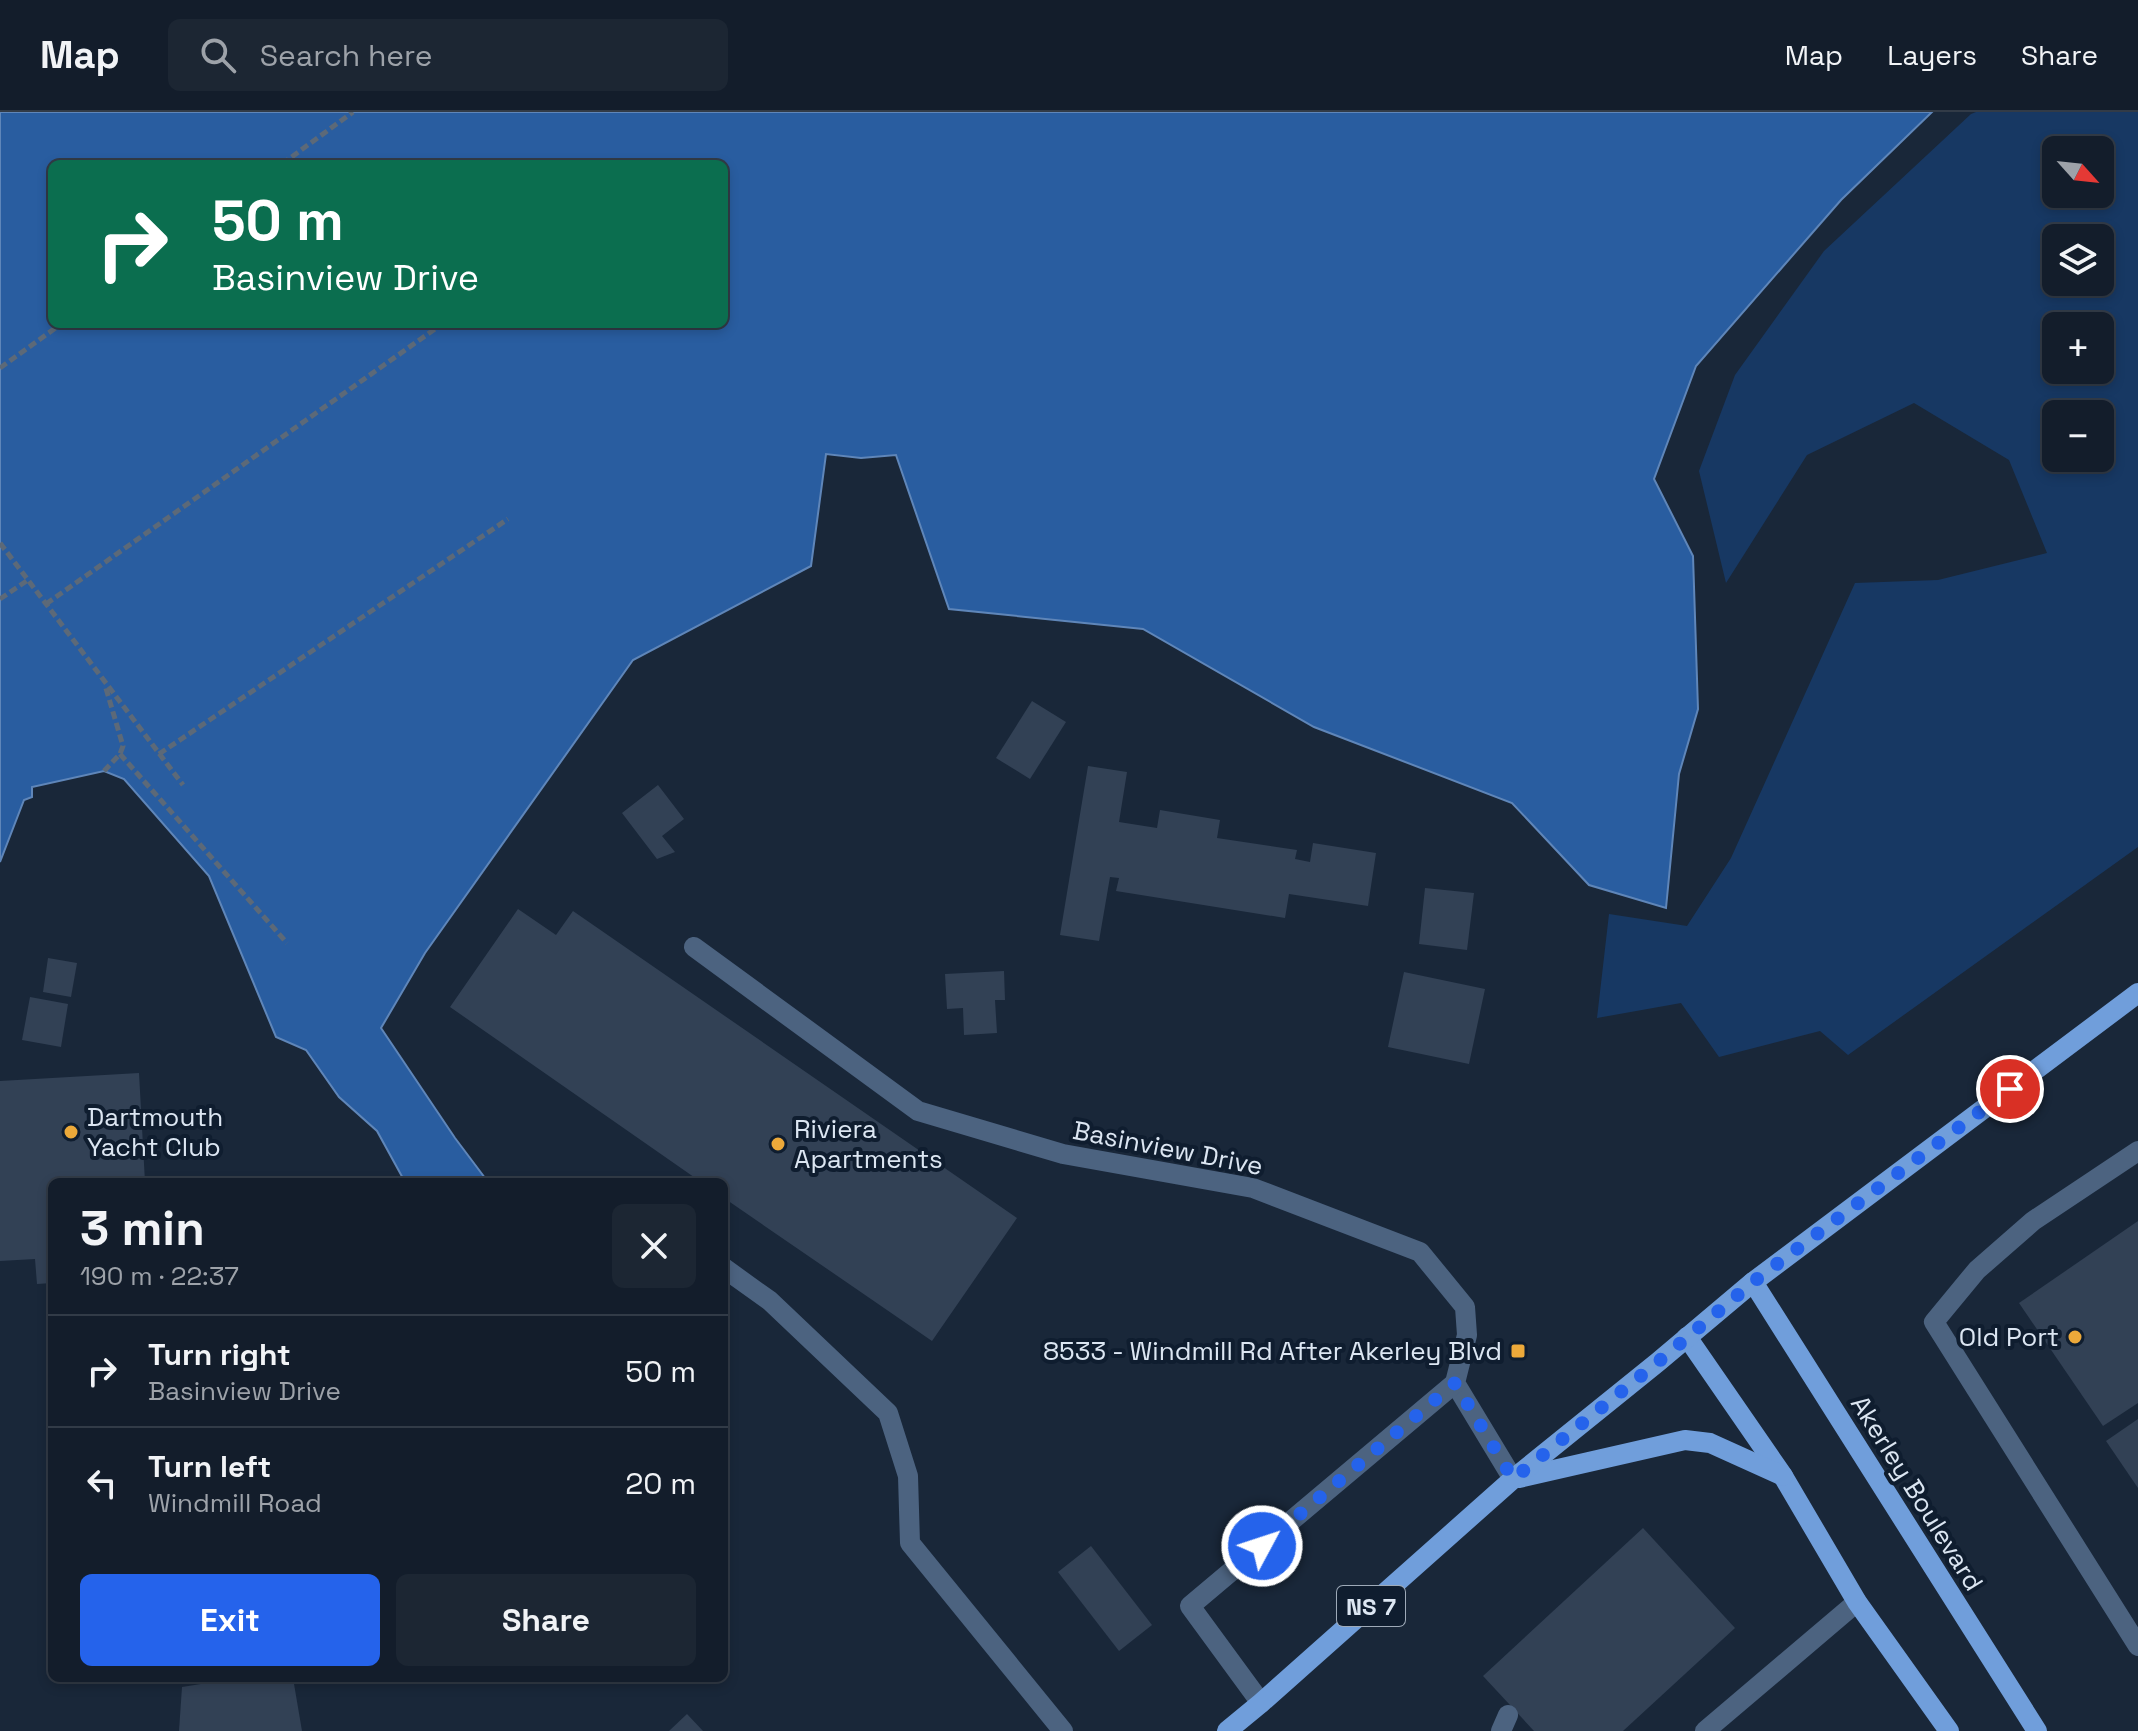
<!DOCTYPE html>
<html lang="en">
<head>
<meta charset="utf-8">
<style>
	:root { --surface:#131d2b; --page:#1c2633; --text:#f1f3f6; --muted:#9da2a9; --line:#323b47; --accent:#2563eb }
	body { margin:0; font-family:"Space Grotesk",sans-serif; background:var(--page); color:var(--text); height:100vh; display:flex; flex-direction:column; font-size:30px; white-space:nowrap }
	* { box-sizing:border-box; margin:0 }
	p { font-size:26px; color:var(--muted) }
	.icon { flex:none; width:44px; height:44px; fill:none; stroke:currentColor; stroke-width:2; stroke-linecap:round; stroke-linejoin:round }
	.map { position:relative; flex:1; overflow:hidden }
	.sheet { position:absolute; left:48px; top:1066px; width:680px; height:504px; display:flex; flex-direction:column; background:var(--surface); border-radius:12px; box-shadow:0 4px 12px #0003,0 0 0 2px var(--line) }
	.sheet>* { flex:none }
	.top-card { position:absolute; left:48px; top:48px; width:680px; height:168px; border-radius:12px; box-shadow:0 4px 12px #0003,0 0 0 2px var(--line); background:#0b6e4f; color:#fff; overflow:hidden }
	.needle { width:52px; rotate:117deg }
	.fabs { position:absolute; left:2042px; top:24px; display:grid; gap:16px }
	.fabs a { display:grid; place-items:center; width:72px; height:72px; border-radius:12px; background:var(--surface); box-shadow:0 4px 12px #0003,0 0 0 2px var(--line); font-size:40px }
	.pin { position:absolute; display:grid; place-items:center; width:68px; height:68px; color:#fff; margin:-34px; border:4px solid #fff; border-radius:50%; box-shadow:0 2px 8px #0007 }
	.me { position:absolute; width:88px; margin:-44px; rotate:50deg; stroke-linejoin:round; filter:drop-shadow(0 0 6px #0008) }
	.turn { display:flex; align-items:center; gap:28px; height:168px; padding:0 32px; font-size:36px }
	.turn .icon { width:104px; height:104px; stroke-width:2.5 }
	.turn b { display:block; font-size:56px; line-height:68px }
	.round { display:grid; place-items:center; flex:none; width:84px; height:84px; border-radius:12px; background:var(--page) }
	.summary { display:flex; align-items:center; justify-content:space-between; height:136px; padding:0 32px }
	h1 { font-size:48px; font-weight:800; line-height:60px }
	.action { display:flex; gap:16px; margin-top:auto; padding:16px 32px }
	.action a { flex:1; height:92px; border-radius:12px; background:var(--accent); color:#fff; font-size:32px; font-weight:800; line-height:92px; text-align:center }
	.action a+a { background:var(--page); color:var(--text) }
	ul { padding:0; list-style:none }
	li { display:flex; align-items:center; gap:24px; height:112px; padding:0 32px; border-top:2px solid var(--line) }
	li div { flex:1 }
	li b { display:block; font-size:30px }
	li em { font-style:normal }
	header { display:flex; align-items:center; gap:48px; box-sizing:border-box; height:112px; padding:0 40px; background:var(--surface); border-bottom:2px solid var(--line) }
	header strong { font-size:38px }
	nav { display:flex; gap:44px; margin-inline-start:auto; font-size:28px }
	.search { width:560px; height:72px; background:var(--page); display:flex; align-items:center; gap:20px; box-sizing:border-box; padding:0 28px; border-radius:12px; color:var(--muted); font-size:30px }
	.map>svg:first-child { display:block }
	.green { fill:#173863; fill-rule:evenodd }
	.water { fill:#295da0; stroke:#5f86b9; stroke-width:2; fill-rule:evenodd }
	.building { fill:#324155 }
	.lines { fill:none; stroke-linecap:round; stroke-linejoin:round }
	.path { stroke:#5c6978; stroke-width:5; stroke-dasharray:8 4; stroke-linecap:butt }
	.minor { stroke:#4c6380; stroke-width:20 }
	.major { stroke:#709edb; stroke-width:20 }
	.route { stroke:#2563eb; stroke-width:14; stroke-dasharray:0 25.2 }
	.poi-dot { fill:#eca93a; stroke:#0f1d2f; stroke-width:3 }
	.labels { text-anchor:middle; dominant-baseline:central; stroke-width:8; stroke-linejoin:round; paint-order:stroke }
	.shield { fill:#0f1d2f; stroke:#9eaab8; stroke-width:2 }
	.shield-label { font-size:24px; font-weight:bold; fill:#dce6f2 }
	.poi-label { font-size:26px; fill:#dce6f2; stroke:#0f1d2f; text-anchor:start }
	.street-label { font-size:26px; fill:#dce6f2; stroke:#0f1d2f }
</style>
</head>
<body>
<header>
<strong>Map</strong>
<div class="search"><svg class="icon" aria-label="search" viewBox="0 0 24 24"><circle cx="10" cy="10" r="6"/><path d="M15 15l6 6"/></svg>Search here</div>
<nav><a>Map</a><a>Layers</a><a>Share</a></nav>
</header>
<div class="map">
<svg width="2138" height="1619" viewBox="0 0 2138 1619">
	<rect width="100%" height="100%" fill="#192739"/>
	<!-- green -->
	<path class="green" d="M1976 0H2138V735L1848 943 1820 919 1719 945 1681 891 1597 906 1609 802 1687 814 1731 746 1855 471 1938 468 2047 441 2009 348 1914 291 1807 343 1726 471 1699 359 1735 263 1824 139 1971 2ZM2056 38H2100V82H2056ZM2056 126H2100V170H2056ZM2056 214H2100V258H2056ZM2056 302H2100V346H2056Z"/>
	<!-- water -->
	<path class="water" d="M0 0H1932L1841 88 1696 254 1654 367 1693 444 1698 597 1679 662 1666 796 1589 773 1512 691 1314 615 1143 517 949 497 896 343 861 346 826 342 811 454 633 548 425 841 381 916 455 1026 488 1070H405L377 1019 339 985 306 938 276 925 209 764 124 667 104 659 32 675V685L24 688 0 750ZM52 52H724V212H52Z"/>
	<!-- building -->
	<g class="building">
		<path d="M1032 589 1066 610 1030 667 996 646Z"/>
		<path d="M1088 654 1127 660 1119 710 1157 716 1160 698 1220 708 1217 726 1297 738 1295 747 1310 750 1313 731 1376 741 1368 794 1289 782 1285 806 1116 779 1119 766 1110 765 1099 829 1060 823Z"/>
		<path d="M658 673 684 707 662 724 675 740 657 747 622 701Z"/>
		<path d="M1425 776 1474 781 1467 838 1419 832Z"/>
		<path d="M518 797 556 823 573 799 1017 1106 932 1229 724 1086V1070H701L450 895Z"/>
		<path d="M48 846 77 851 71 885 43 880Z"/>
		<path d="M1004 859 1005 888H995L997 921 964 923 963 896 947 897 945 862Z"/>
		<path d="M1404 860 1485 877 1469 952 1388 935Z"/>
		<path d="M30 885 68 892 61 935 22 928Z"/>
		<path d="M139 961 145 1070H52V1171L37 1172 35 1147 0 1149V969Z"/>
		<path d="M2138 1109V1291L2103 1314 2019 1191Z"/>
		<path d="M2138 1307V1376L2106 1329Z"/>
		<path d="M1643 1416 1735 1516 1623 1619H1534L1483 1564Z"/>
		<path d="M1091 1434 1152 1513 1119 1539 1058 1460Z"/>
		<path d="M238 1566H293L302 1619H179L182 1575Z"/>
		<path d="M687 1602 703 1619H669Z"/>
	</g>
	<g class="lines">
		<!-- path -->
		<g class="path">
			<path d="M282 52 353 0"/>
			<path d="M0 256 61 212"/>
			<path d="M0 431 183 673"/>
			<path d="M0 487 28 468"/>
			<path d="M46 492 442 212"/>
			<path d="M120 642 287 831"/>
			<path d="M159 642 508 407"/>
			<path d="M104 659 120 642 123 634 105 573"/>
		</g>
		<!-- minor -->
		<g class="minor">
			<path d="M694 835 918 999 1063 1042 1253 1076 1420 1140 1465 1195 1467 1223 1455 1271 1513 1367"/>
			<path d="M2138 1039 2033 1109 1977 1158 1934 1210 2138 1534"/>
			<path d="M724 1156 770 1189 888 1301 908 1364 910 1431 1063 1619"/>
			<path d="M1261 1591 1190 1494 1455 1271"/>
			<path d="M1501 1619 1508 1603"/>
			<path d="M1705 1619 1857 1490"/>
		</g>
		<!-- major -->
		<g class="major">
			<path d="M1753 1170 2037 1619"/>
			<path d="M1687 1225 1783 1364 1857 1490 1949 1619"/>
			<path d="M1519 1366 1685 1328 1710 1331 1783 1364"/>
			<path d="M1227 1619 1261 1591 1513 1367 1658 1250 1753 1170 2138 881"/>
		</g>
	</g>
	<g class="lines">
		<!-- route -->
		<path class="route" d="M1262 1434 1455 1271 1513 1367 1658 1250 1753 1170 2010 977"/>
	</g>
	<!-- markers -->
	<g class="poi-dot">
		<circle cx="71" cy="1020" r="8"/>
		<circle cx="778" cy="1032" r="8"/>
		<circle cx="2075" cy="1225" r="8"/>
		<rect x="1510" y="1231" width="16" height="16" rx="4"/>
	</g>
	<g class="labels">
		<!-- shield labels -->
		<rect class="shield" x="1337" y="1474" width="68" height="40" rx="6"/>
		<g class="shield-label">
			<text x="1371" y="1494">NS 7</text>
		</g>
		<!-- poi labels -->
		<g class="poi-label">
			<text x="87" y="1005">Dartmouth<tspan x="87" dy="30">Yacht Club</tspan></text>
			<text x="794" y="1017">Riviera<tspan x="794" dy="30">Apartments</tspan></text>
			<text x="2059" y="1225" text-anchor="end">Old Port</text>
			<text x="1502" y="1239" text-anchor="end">8533 - Windmill Rd After Akerley Blvd</text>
		</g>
		<!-- street labels -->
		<g class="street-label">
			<text transform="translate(1168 1036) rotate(11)">Basinview Drive</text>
			<text transform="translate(1917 1381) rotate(58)">Akerley Boulevard</text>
		</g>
	</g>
</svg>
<div class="fabs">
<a><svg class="needle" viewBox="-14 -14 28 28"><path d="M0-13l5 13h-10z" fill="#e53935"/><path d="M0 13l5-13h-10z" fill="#9da2a9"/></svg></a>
<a><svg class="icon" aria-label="layers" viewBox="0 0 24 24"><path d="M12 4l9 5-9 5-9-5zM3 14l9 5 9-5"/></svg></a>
<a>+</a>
<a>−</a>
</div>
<div class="pin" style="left:2010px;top:977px;background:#d93025"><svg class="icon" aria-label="arrive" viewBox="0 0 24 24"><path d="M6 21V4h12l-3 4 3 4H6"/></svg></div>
<svg class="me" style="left:1262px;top:1434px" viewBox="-20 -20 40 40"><circle r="17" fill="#2563eb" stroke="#fff" stroke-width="3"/><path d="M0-11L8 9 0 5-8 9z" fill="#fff"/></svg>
<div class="top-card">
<div class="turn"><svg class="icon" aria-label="right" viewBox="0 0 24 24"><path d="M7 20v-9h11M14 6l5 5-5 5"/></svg><div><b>50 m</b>Basinview Drive</div></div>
</div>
<section class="sheet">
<div class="summary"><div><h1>3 min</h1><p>190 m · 22:37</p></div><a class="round"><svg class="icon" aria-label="close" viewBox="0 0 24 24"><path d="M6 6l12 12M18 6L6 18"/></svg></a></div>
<ul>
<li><svg class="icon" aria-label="right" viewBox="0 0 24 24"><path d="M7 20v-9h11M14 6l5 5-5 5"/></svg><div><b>Turn right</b><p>Basinview Drive</p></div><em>50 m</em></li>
<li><svg class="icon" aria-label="left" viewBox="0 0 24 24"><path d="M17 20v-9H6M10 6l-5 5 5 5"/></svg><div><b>Turn left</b><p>Windmill Road</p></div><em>20 m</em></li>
</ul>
<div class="action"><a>Exit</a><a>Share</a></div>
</section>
</div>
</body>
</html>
